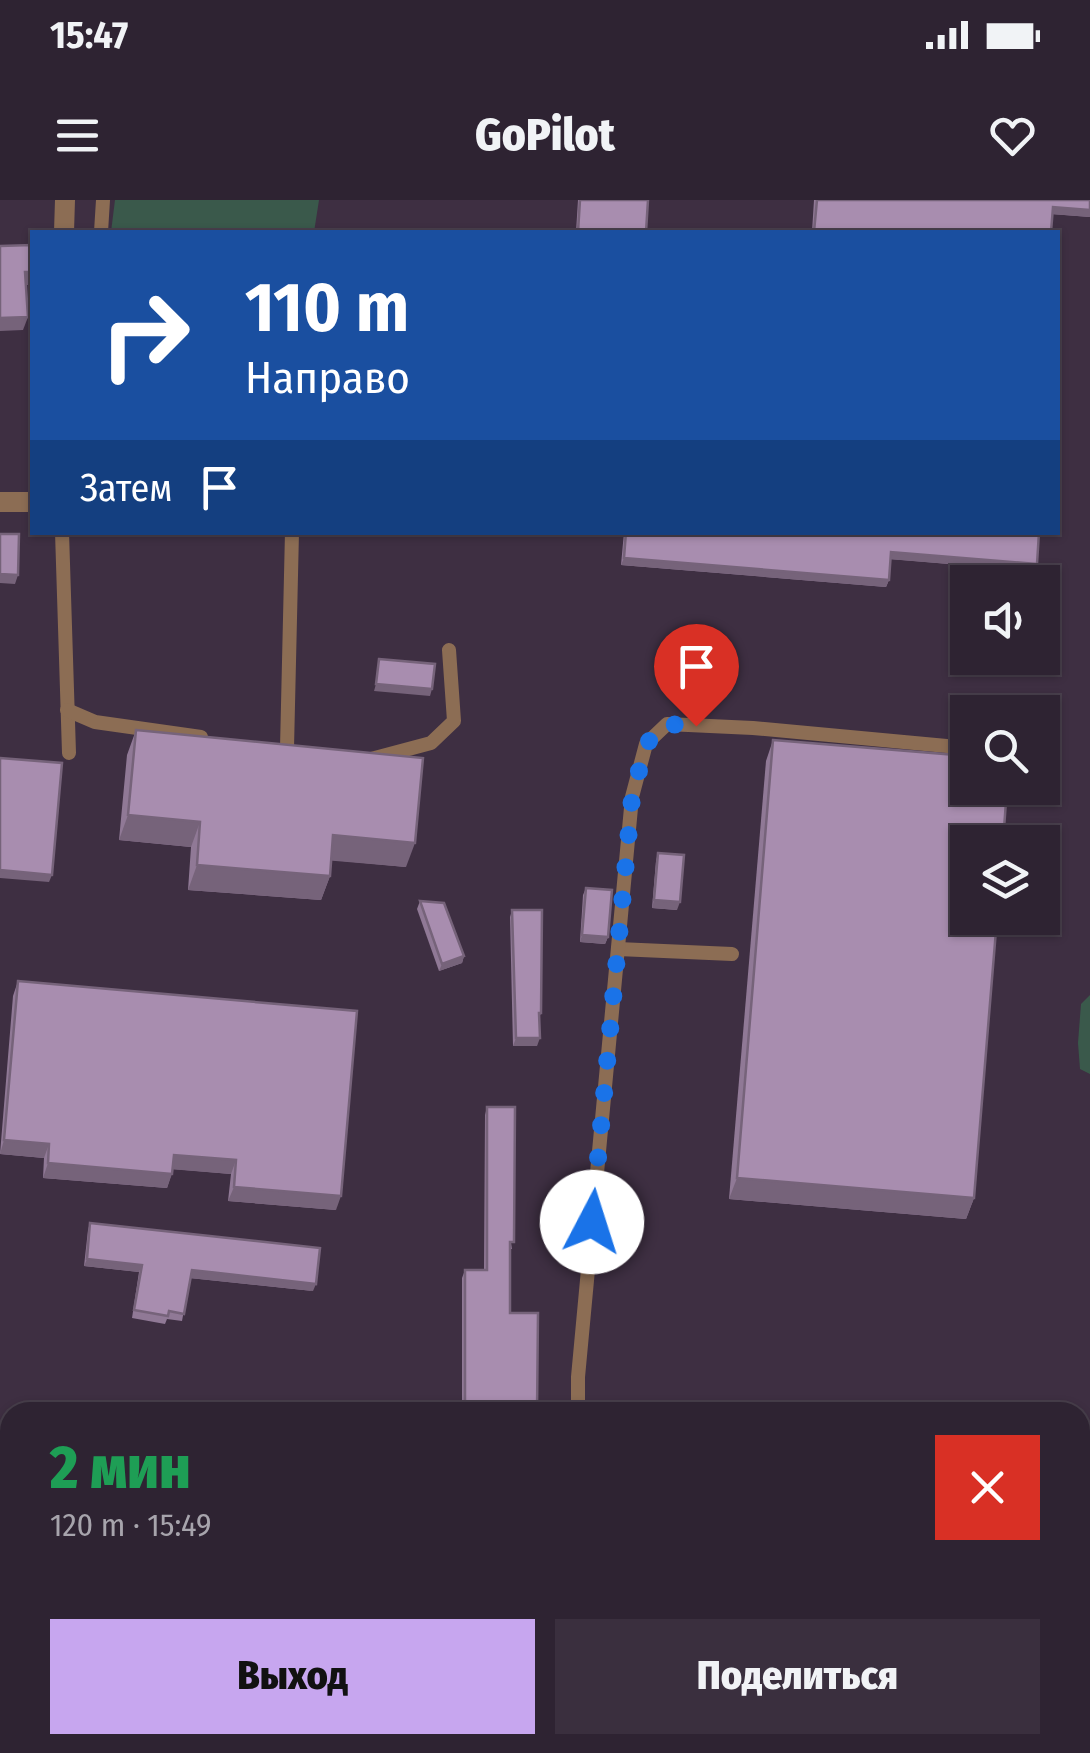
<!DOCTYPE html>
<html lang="ru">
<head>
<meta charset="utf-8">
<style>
	:root { --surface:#2e2332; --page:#3a2f3e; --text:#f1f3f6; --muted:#a7a4ac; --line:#49404d; --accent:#c7a6ef }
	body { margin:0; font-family:"Fira Sans Condensed",sans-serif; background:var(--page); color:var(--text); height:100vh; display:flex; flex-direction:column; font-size:38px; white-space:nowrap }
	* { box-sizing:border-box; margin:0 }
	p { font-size:32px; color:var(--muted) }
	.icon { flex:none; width:55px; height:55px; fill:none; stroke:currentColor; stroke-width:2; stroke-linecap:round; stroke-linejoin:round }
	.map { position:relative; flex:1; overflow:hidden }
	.side { position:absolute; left:0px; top:1202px; width:1090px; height:352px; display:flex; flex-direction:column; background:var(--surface); border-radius:30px 30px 0 0; box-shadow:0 2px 8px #0004,0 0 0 2px var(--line) }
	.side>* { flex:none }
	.top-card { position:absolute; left:30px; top:30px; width:1030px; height:305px; border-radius:0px; box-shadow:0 2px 8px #0004,0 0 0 2px var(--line); background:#1a4fa0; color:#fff; overflow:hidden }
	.controls { position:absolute; left:950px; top:365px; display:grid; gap:20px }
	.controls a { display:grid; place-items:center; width:110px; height:110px; border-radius:0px; background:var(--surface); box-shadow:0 2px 8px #0004,0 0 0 2px var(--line); font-size:50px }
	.pin { position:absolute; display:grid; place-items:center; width:85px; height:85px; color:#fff; margin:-102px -42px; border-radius:50% 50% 50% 0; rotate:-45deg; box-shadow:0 0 10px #0007 }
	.pin .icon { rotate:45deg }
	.me { position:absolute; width:110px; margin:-55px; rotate:5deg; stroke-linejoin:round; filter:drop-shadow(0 0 8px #0008) }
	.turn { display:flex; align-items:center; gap:35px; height:210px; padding:0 50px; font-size:45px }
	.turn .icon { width:130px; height:130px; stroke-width:2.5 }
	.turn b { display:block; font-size:70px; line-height:85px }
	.then { display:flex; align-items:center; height:95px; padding:0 50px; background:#0003; gap:20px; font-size:38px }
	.round { display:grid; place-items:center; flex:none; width:105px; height:105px; border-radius:0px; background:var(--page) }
	.overview { display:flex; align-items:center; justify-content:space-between; height:170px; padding:0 50px }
	h1 { font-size:60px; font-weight:800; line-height:75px; color:#1e9e55 }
	.primary-button { display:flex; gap:20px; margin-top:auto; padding:20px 50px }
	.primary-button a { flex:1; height:115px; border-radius:0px; background:var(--accent); color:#111; font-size:40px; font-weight:800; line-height:115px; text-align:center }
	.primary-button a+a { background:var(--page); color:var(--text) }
	.status { display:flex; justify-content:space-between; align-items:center; height:70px; padding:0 50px; background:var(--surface); direction:ltr }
	.status svg { height:28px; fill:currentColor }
	header { display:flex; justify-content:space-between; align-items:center; height:130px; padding:0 50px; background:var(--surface); font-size:45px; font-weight:800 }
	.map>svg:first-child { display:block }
	.green { fill:#3a594b }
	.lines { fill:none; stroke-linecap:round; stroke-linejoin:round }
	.service { stroke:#8c6d54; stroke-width:14 }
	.minor { stroke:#8c6d54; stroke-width:20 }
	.wall { fill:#907996 }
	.shaded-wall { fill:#76637a }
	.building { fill:#a88daf; stroke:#76637a; stroke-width:2.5 }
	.route { stroke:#1a73e8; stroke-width:18; stroke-dasharray:0 32.4 }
</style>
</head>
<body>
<div class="status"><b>15:47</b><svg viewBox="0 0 49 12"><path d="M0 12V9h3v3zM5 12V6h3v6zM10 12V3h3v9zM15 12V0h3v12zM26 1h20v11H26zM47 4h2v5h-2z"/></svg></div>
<header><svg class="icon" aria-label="menu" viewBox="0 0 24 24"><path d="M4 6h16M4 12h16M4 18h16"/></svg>GoPilot<svg class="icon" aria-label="heart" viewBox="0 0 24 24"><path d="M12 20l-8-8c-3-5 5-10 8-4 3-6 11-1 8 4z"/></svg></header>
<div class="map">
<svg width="1090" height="1553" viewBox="0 0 1090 1553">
	<rect width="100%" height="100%" fill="#3e2f42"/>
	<!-- green -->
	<g class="green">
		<path d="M115 0H319L314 32H111Z"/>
		<path d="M1090 795V874L1080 869 1078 843 1081 804Z"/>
	</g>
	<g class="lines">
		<!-- service -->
		<g class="service">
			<path d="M101 32 103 0"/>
			<path d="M62 332 69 553"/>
			<path d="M67 510 95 522 201 537"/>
			<path d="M287 548 292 332"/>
			<path d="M371 559 431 543 454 521 449 450"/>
			<path d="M618 749 732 754"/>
			<path d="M578 1212V1177L632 597 646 544 667 524 753 528 968 548"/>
			<path d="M1080 1358 1090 1362"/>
			<path d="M0 1504 10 1507"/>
			<path d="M422 1553 425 1545"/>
		</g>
		<!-- minor -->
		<g class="minor">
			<path d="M64 32 65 0"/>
			<path d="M0 302H32"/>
		</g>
	</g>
	<!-- wall -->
	<g class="wall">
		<path d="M578 0H648L646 32H576Z"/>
		<path d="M814 0H1090V17L1052 14 1051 32H812Z"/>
		<path d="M624 332H1039L1034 371 890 359 889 380 886 387 621 365Z"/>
		<path d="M136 530 406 667 332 660 330 676 321 700 188 690 191 647 119 640 127 555Z"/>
		<path d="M773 540 974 998 966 1019 729 999 766 561Z"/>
		<path d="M658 653 677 710 652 708 656 661Z"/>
		<path d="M586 688 608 737 605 744 580 742 583 695Z"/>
		<path d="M420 701 464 756 462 763 439 771 417 709Z"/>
		<path d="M512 710 541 813 539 818 537 846H513L510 717Z"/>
		<path d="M18 781 336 1010 228 1001 231 974 173 969 167 988 43 978 44 958 0 954 13 796Z"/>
		<path d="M487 907 512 1049H510V1113L537 1212H462V1078L465 1070H484L485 915Z"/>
		<path d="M90 1023 313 1091 190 1078 182 1121 167 1119 165 1124 132 1118 139 1072 84 1066 88 1030Z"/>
	</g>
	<!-- shaded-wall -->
	<g class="shaded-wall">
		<path d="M1053 7 1090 10V17L1050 14Z"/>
		<path d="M25 72H32L30 85H20Z"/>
		<path d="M28 117 23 130 0 131V118Z"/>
		<path d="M891 352 1037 364 1034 371 888 359Z"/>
		<path d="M624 358 889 380 886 387 621 365Z"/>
		<path d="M0 374 18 375 15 384 0 383Z"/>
		<path d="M376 484 432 489 430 496 374 491Z"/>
		<path d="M128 615 200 622 191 647 119 640Z"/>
		<path d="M333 635 415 643 406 667 324 660Z"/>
		<path d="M197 665 330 676 321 700 188 690Z"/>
		<path d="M0 670 52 675 49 682 0 678Z"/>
		<path d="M654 700 680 702 677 710 652 708Z"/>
		<path d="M582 735 608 737 605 744 580 742Z"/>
		<path d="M464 756 462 763 439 771 442 764Z"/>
		<path d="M516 838H540L537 846H513Z"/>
		<path d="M4 940 49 944 44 958 0 954Z"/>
		<path d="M174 955 236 960 231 974 169 969Z"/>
		<path d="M48 963 172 974 167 988 43 978Z"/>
		<path d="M737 978 974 998 966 1019 729 999Z"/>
		<path d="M234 987 341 996 336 1010 228 1001Z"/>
		<path d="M87 1059 142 1065 139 1072 84 1066Z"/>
		<path d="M192 1070 316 1084 313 1091 189 1078Z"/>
	</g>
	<!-- building -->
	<g class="building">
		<path d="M580 0H648L646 32H578Z"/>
		<path d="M817 0H1090V10L1053 7 1051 32H814Z"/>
		<path d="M32 45V72H25L28 117 0 118V46Z"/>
		<path d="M626 332H1039L1037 364 891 352 889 380 624 358Z"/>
		<path d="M0 334H19L18 375 0 374Z"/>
		<path d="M379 459 435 464 432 489 376 484Z"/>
		<path d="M136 530 423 558 415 643 333 635 330 676 197 665 200 622 128 615Z"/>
		<path d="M773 540 968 556V588H1007L1003 642H968V718H997L974 998 737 978Z"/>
		<path d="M0 558 62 563 52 675 0 670Z"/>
		<path d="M658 653 684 655 680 702 654 700Z"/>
		<path d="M586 688 612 690 608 737 582 735Z"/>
		<path d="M420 701 444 703 464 756 442 764Z"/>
		<path d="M512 710H542L541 813H539L540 838H516Z"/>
		<path d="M18 781 357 811 341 996 234 987 236 960 174 955 172 974 48 963 49 944 4 940Z"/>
		<path d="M487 907H515L514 1042H510V1113H538L537 1212H465V1070H487Z"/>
		<path d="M90 1023 320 1048 316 1084 192 1070 184 1114 169 1111 168 1116 134 1110 142 1065 87 1059Z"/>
		<path d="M904 1202 966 1207 965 1212H903Z"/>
	</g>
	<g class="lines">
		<!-- route -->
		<path class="route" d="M592 1022 632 598 646 544 667 524 696 526"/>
	</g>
</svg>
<div class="controls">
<a><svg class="icon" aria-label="sound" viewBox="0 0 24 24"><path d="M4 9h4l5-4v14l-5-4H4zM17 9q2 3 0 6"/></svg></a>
<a><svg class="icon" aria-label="search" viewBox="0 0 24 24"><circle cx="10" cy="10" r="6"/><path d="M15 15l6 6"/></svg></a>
<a><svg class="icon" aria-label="layers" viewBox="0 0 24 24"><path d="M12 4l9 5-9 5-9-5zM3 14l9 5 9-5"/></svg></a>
</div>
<div class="pin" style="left:696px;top:526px;background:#d93025"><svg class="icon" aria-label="arrive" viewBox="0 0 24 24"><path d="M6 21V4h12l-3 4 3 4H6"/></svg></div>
<svg class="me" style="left:592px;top:1022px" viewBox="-20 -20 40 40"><circle r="19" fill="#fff"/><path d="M0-13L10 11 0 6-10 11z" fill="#1a73e8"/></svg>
<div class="top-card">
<div class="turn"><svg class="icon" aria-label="right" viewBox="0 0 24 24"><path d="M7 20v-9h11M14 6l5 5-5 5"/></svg><div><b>110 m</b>Направо</div></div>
<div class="then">Затем<svg class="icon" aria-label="arrive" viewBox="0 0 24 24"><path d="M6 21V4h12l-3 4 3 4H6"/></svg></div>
</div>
<section class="side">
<div class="overview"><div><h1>2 мин</h1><p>120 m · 15:49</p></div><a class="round" style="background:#d93025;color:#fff"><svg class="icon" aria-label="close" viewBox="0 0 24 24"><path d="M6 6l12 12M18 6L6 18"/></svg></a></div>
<div class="primary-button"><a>Выход</a><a>Поделиться</a></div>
</section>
</div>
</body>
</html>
